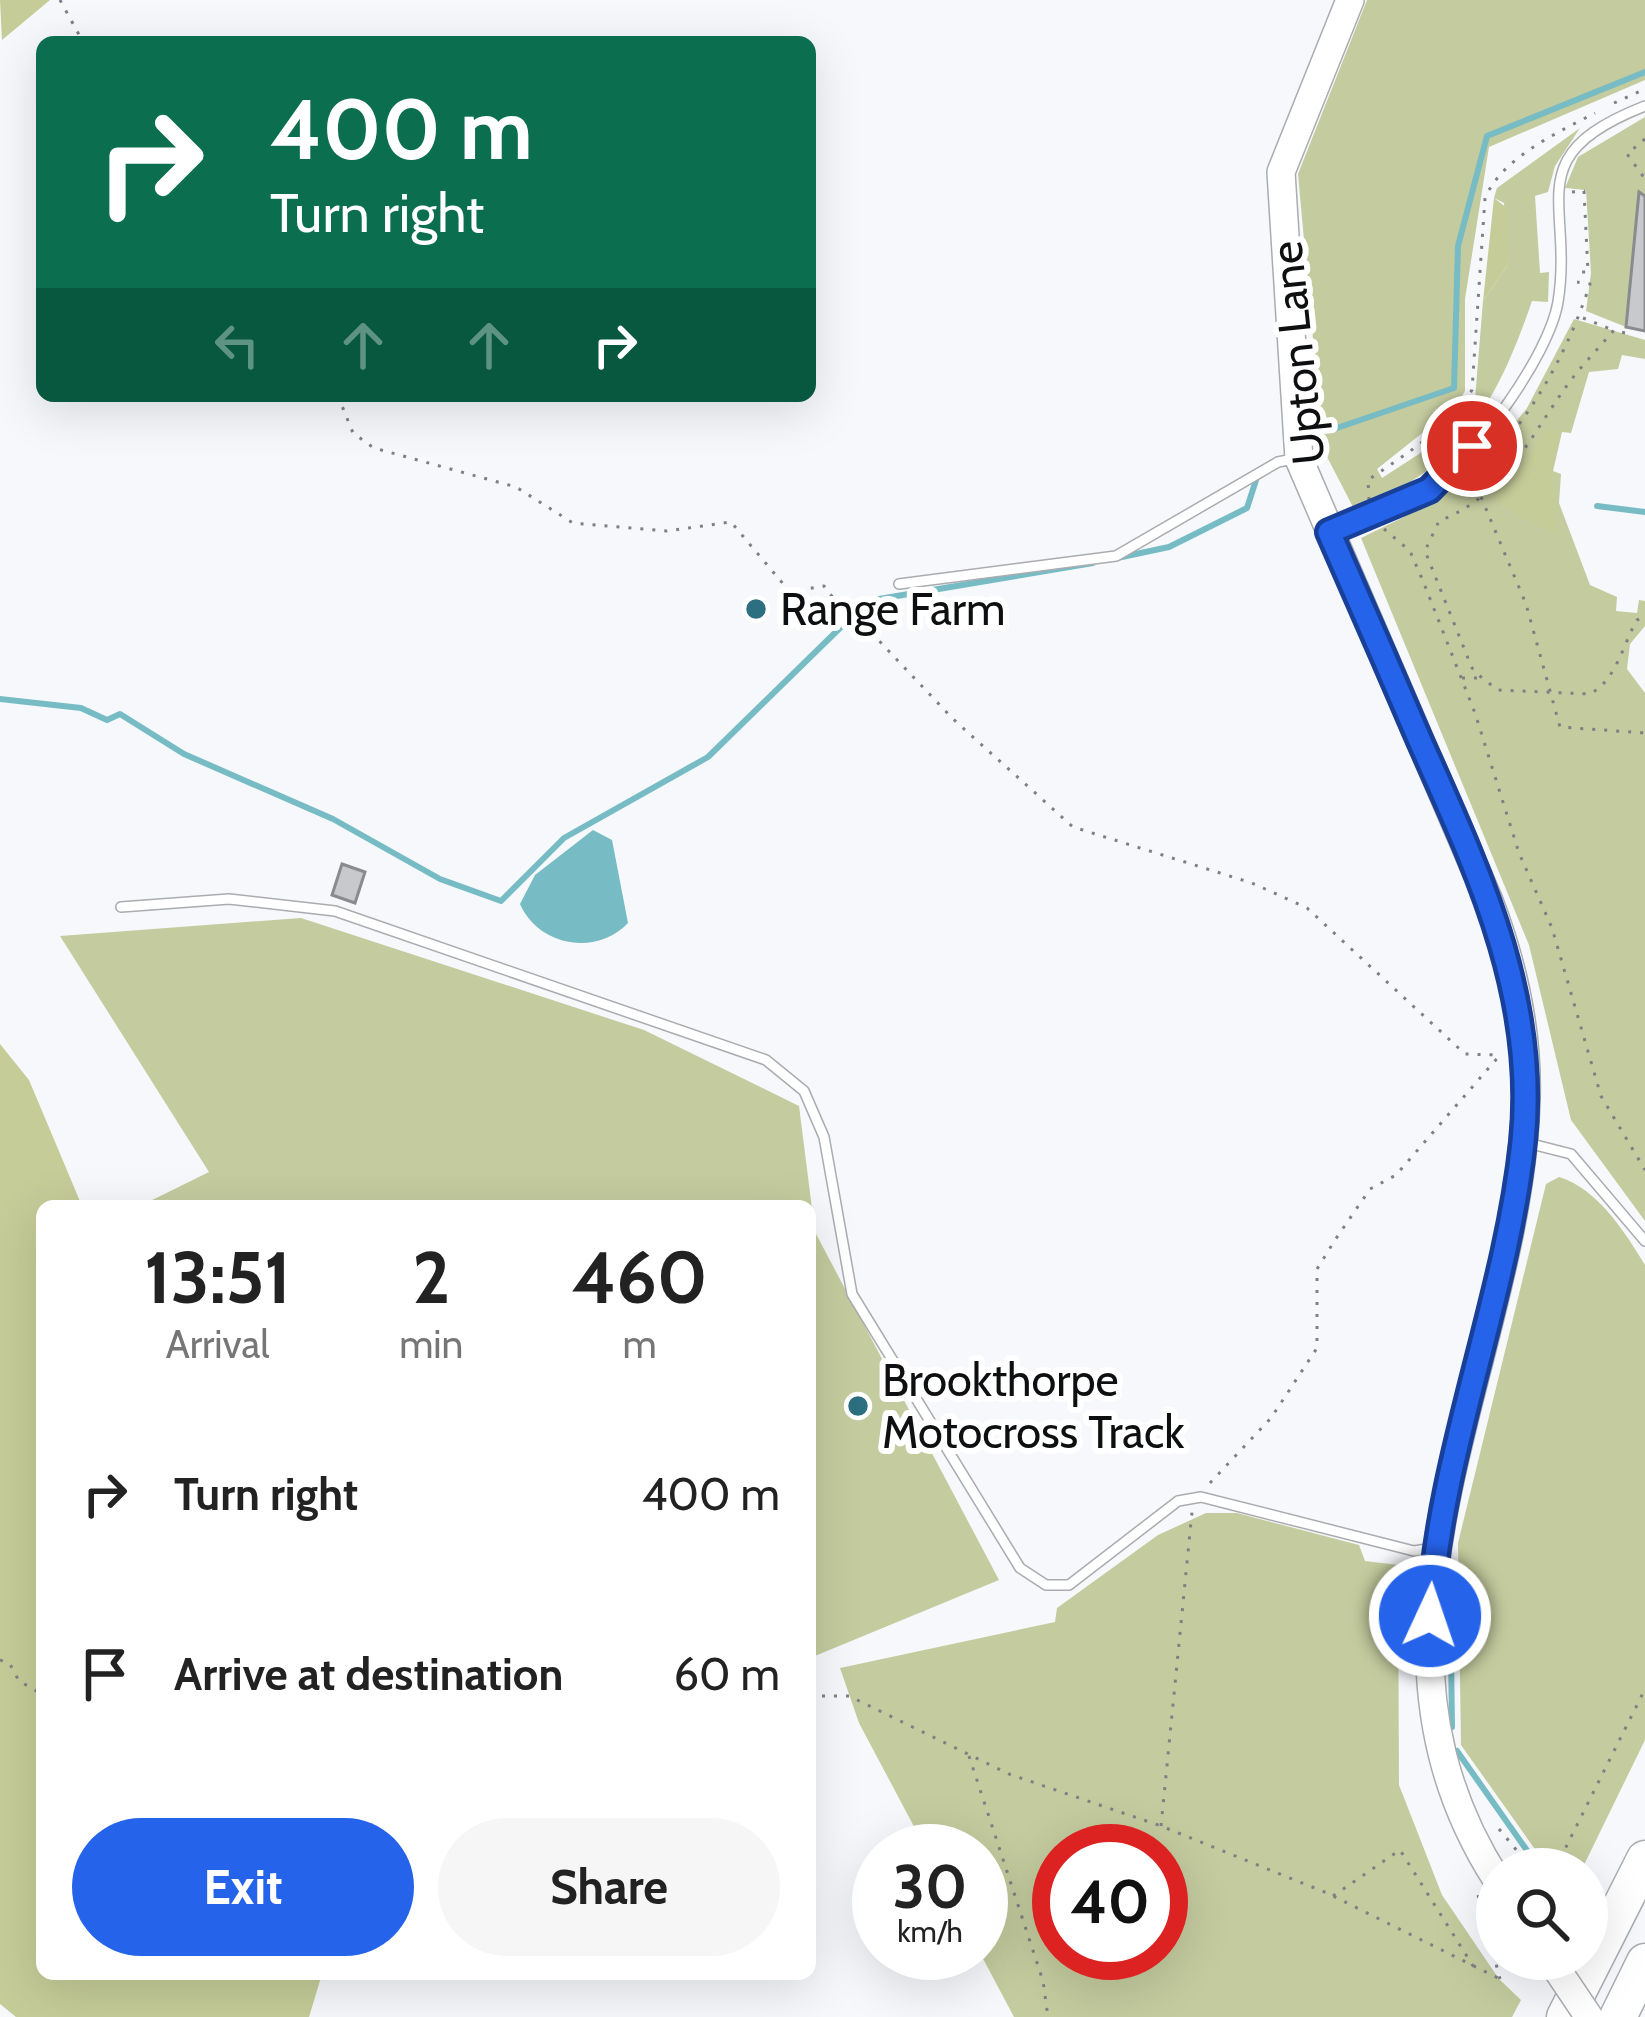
<!DOCTYPE html>
<html lang="en">
<head>
<meta charset="utf-8">
<style>
	:root { --surface:#fff; --page:#f6f6f6; --text:#222; --muted:#767676; --accent:#2563eb }
	body { margin:0; font-family:Cabin,sans-serif; background:var(--page); color:var(--text); height:100vh; display:flex; flex-direction:column; font-size:45px; white-space:nowrap }
	* { box-sizing:border-box; margin:0 }
	p { font-size:39px; color:var(--muted) }
	.icon { flex:none; width:66px; height:66px; fill:none; stroke:currentColor; stroke-width:2; stroke-linecap:round; stroke-linejoin:round }
	.map { position:relative; flex:1; overflow:hidden }
	.details { position:absolute; left:36px; top:1200px; width:780px; height:780px; display:flex; flex-direction:column; background:var(--surface); border-radius:18px; box-shadow:0 12px 48px #0002 }
	.details>* { flex:none }
	.guide { position:absolute; left:36px; top:36px; width:780px; height:366px; border-radius:18px; box-shadow:0 12px 48px #0002; background:#0b6e4f; color:#fff; overflow:hidden }
	.controls { position:absolute; left:1476px; top:1848px; display:grid; gap:24px }
	.controls a { display:grid; place-items:center; width:132px; height:132px; border-radius:50%; background:var(--surface); box-shadow:0 12px 48px #0002; font-size:60px }
	.speed { position:absolute; left:852px; top:1824px; display:flex; gap:24px; font-size:60px; font-weight:700; text-align:center }
	.speed>* { display:grid; place-content:center; width:156px; height:156px; border-radius:50%; background:var(--surface); box-shadow:0 12px 48px #0002; line-height:1 }
	.speed small { font-size:30px; font-weight:400 }
	.speed .limit { border:18px solid #d22; background:#fff; color:#111 }
	.pin { position:absolute; display:grid; place-items:center; width:102px; height:102px; color:#fff; margin:-51px; border:6px solid #fff; border-radius:50%; box-shadow:0 3px 12px #0007 }
	.me { position:absolute; width:132px; margin:-66px; rotate:3deg; stroke-linejoin:round; filter:drop-shadow(0 0 9px #0008) }
	.turn { display:flex; align-items:center; gap:42px; height:252px; padding:0 36px; font-size:54px }
	.turn .icon { width:156px; height:156px; stroke-width:2.5 }
	.turn b { display:block; font-size:84px; line-height:102px }
	.lanes { display:flex; align-items:center; height:114px; padding:0 36px; background:#0003; justify-content:center; gap:60px; direction:ltr }
	.lanes .off { opacity:.35 }
	.eta { display:flex; justify-content:space-evenly; align-items:center; height:204px; text-align:center }
	.eta b { font-size:72px; font-weight:700; line-height:84px }
	.button { display:flex; gap:24px; margin-top:auto; padding:24px 36px }
	.button a { flex:1; height:138px; border-radius:72px; background:var(--accent); color:#fff; font-size:48px; font-weight:700; line-height:138px; text-align:center }
	.button a+a { background:var(--page); color:var(--text) }
	ul { padding:0; list-style:none }
	li { display:flex; align-items:center; gap:36px; height:180px; padding:0 36px }
	li div { flex:1 }
	li b { display:block; font-size:45px }
	li em { font-style:normal }
	.map>svg:first-child { display:block }
	.green { fill:#c4cb9e; fill-rule:evenodd }
	.forest { fill:#c5cc98 }
	.water { fill:#77bcc5 }
	.lines { fill:none; stroke-linecap:round; stroke-linejoin:round }
	.stream { stroke:#77bcc5; stroke-width:6 }
	.building { fill:#c7c9cd; stroke:#898b8f; stroke-width:3 }
	.lane-casing { stroke:#aaacb0; stroke-width:12 }
	.secondary-casing { stroke:#aaacb0; stroke-width:30 }
	.highway-casing { stroke:#aaacb0; stroke-width:39 }
	.path { stroke:#7f8083; stroke-width:3; stroke-dasharray:3 9; stroke-linecap:butt }
	.lane { stroke:#fff; stroke-width:9 }
	.secondary { stroke:#fff; stroke-width:27 }
	.highway { stroke:#fff; stroke-width:36 }
	.secondary-bridge-casing { stroke:#aaacb0; stroke-width:30; stroke-linecap:butt }
	.secondary-bridge { stroke:#fff; stroke-width:27 }
	.route-casing { stroke:#184099; stroke-width:30 }
	.route { stroke:#2563eb; stroke-width:21 }
	.poi-dot { fill:#2d6e81; stroke:#fff; stroke-width:4.5 }
	.labels { text-anchor:middle; dominant-baseline:central; stroke-width:12; stroke-linejoin:round; paint-order:stroke }
	.street-label { font-size:45px; fill:#0e0f10; stroke:#fff }
	.poi-label { font-size:45px; fill:#0e0f10; stroke:#fff; text-anchor:start }
</style>
</head>
<body>
<div class="map">
<svg width="1645" height="2017" viewBox="0 0 1645 2017">
	<rect width="100%" height="100%" fill="#f6f8fc"/>
	<!-- green -->
	<g class="green">
		<path d="M1367 0H1645V80L1489 147 1465 299V391L1455 407 1377 469 1382 478 1419 454 1475 399 1483 301 1508 265 1504 203 1494 198 1497 188 1580 128 1555 166 1548 192 1535 196 1540 273 1549 272 1548 302 1532 301C1497 403 1459 471 1354 509L1323 449 1298 174Z"/>
		<path d="M1645 117V196L1639 193 1626 327 1586 311 1591 273 1586 190 1565 188 1578 157Z"/>
		<path d="M1574 319 1645 340V359L1622 355 1618 369 1589 372 1571 433 1562 432 1553 471 1561 474 1559 503 1590 585 1617 597 1616 611 1637 613 1639 600 1645 601V626L1630 644 1627 669 1645 693V1221L1571 1120 1529 945 1361 538 1406 516 1404 510 1441 492 1455 477 1468 481 1527 408Z"/>
		<path d="M301 918 644 1030 799 1106 815 1232 999 1580 810 1658V1206H140L209 1172 60 936Z"/>
		<path d="M1559 1177C1598 1189 1624 1231 1645 1265V1740L1582 1869H1549L1461 1745 1458 1543 1546 1184Z"/>
		<path d="M1206 1513H1237L1359 1545 1365 1561 1398 1565 1399 1785 1442 1895 1499 1979 1521 2000 1512 2017H1014L980 1953 981 1851H927L859 1723 840 1668 1055 1622 1057 1608 1158 1535ZM1059 1851H1161V1953H1059Z"/>
	</g>
	<!-- forest -->
	<g class="forest">
		<path d="M0 0H50L2 40Z"/>
		<path d="M1494 198 1507 208 1508 265 1483 301Z"/>
		<path d="M1560 430 1551 474 1558 534 1515 514 1489 493 1521 468 1546 431Z"/>
		<path d="M0 1044 29 1080 82 1206H42V1974H322L309 2017H16L0 2004Z"/>
	</g>
	<!-- water -->
	<path class="water" d="M593 830 612 840 628 923C597 956 539 947 520 904L535 875Z"/>
	<g class="lines">
		<!-- stream -->
		<g class="stream">
			<path d="M1334 429 1454 388 1458 246 1487 136 1645 72"/>
			<path d="M1597 506 1645 512"/>
			<path d="M1117 558 1169 547 1247 508 1257 477"/>
			<path d="M857 611 879 599 1093 563"/>
			<path d="M0 699 81 708 107 720 120 714 184 754 333 819 440 879 501 901 564 838 708 757 842 626"/>
			<path d="M1451 1653 1452 1727"/>
			<path d="M1457 1751 1540 1869"/>
		</g>
	</g>
	<!-- building -->
	<g class="building">
		<path d="M1639 192 1645 196V331L1626 327Z"/>
		<path d="M342 864 365 872 355 903 332 895Z"/>
	</g>
	<g class="lines">
		<defs>
			<g id="lane">
				<path d="M1334 530C1365 518 1400 509 1428 490 1473 460 1549 356 1558 302 1574 202 1517 156 1645 106"/>
				<path d="M899 584 1116 556 1278 462 1293 459"/>
				<path d="M121 907 229 899 335 911 766 1060 804 1091 824 1137 852 1294 1020 1568 1046 1585H1069L1178 1501 1201 1497 1414 1551 1434 1548"/>
				<path d="M1524 1142 1571 1154 1645 1241"/>
			</g>
			<path id="secondary" d="M1350 0 1281 172 1299 459 1489 901C1513 964 1528 1030 1526 1098 1519 1361 1333 1625 1497 1880"/>
			<g id="highway">
				<path d="M1565 2017 1645 1859"/>
				<path d="M1618 2017 1645 1962"/>
			</g>
		</defs>
		<!-- lane casing -->
		<use href="#lane" class="lane-casing"/>
		<!-- secondary casing -->
		<use href="#secondary" class="secondary-casing"/>
		<!-- highway casing -->
		<use href="#highway" class="highway-casing"/>
		<!-- path -->
		<g class="path">
			<path d="M60 0 83 42"/>
			<path d="M1614 103 1645 89"/>
			<path d="M1645 139 1627 154 1645 179"/>
			<path d="M1572 192 1584 191 1588 272H1578"/>
			<path d="M1583 318 1613 330"/>
			<path d="M1625 333 1614 330C1600 347 1584 363 1571 380 1530 435 1508 494 1439 521L1425 551 1472 668 1482 678 1498 690 1590 694C1617 679 1622 646 1637 620L1645 617"/>
			<path d="M338 396 353 433 374 448 516 487 573 523 667 531 731 522 790 592 824 586 857 629 867 628 953 719 1073 827 1252 883 1307 908 1465 1054 1498 1055"/>
			<path d="M1465 474 1472 481C1528 420 1564 363 1590 284L1577 282"/>
			<path d="M1481 497 1526 604 1560 727 1645 733"/>
			<path d="M1369 500 1368 480C1403 456 1449 428 1472 390L1485 198C1503 157 1557 133 1595 113"/>
			<path d="M1384 529 1410 551 1423 581 1475 713 1519 853 1552 928 1601 1096 1645 1170"/>
			<path d="M1462 678H1482"/>
			<path d="M1210 1483 1271 1418 1317 1348V1269L1335 1240 1370 1189 1396 1175 1500 1055"/>
			<path d="M0 1660 10 1664 19 1681 42 1694"/>
			<path d="M810 1696H849L1009 1774 1161 1826 1327 1893 1500 1979"/>
			<path d="M969 1756 1043 1981 1048 2017"/>
			<path d="M1161 1826 1192 1512"/>
			<path d="M1499 1829 1532 1869"/>
			<path d="M1555 1869 1645 1689"/>
			<path d="M1478 1895 1500 1979"/>
			<path d="M1333 1896 1400 1850 1475 1969"/>
		</g>
		<!-- lane -->
		<use href="#lane" class="lane"/>
		<!-- secondary -->
		<use href="#secondary" class="secondary"/>
		<!-- highway -->
		<use href="#highway" class="highway"/>
		<defs>
			<path id="secondary-bridge" d="M1550 1959 1589 2017"/>
		</defs>
		<!-- secondary-bridge casing -->
		<use href="#secondary-bridge" class="secondary-bridge-casing"/>
		<!-- secondary-bridge -->
		<use href="#secondary-bridge" class="secondary-bridge"/>
	</g>
	<g class="lines">
		<defs>
			<path id="route" d="M1430 1616C1439 1454 1506 1302 1523 1142 1538 996 1478 871 1420 741 1390 671 1360 602 1329 532L1429 490 1472 446"/>
		</defs>
		<!-- route casing -->
		<use href="#route" class="route-casing"/>
		<!-- route -->
		<use href="#route" class="route"/>
	</g>
	<!-- markers -->
	<g class="poi-dot">
		<circle cx="756" cy="609" r="12"/>
		<circle cx="858" cy="1406" r="12"/>
	</g>
	<g class="labels">
		<!-- street labels -->
		<g class="street-label">
			<text transform="translate(1297 353) rotate(-96)">Upton Lane</text>
		</g>
		<!-- poi labels -->
		<g class="poi-label">
			<text x="780" y="609">Range Farm</text>
			<text x="882" y="1380">Brookthorpe<tspan x="882" dy="52">Motocross Track</tspan></text>
		</g>
	</g>
</svg>
<div class="controls">
<a><svg class="icon" aria-label="search" viewBox="0 0 24 24"><circle cx="10" cy="10" r="6"/><path d="M15 15l6 6"/></svg></a>
</div>
<div class="speed"><div>30<small>km/h</small></div><div class="limit">40</div></div>
<div class="pin" style="left:1472px;top:446px;background:#d93025"><svg class="icon" aria-label="arrive" viewBox="0 0 24 24"><path d="M6 21V4h12l-3 4 3 4H6"/></svg></div>
<svg class="me" style="left:1430px;top:1616px" viewBox="-20 -20 40 40"><circle r="17" fill="#2563eb" stroke="#fff" stroke-width="3"/><path d="M0-11L8 9 0 5-8 9z" fill="#fff"/></svg>
<div class="guide">
<div class="turn"><svg class="icon" aria-label="right" viewBox="0 0 24 24"><path d="M7 20v-9h11M14 6l5 5-5 5"/></svg><div><b>400 m</b>Turn right</div></div>
<div class="lanes"><svg class="icon off" aria-label="left" viewBox="0 0 24 24"><path d="M17 20v-9H6M10 6l-5 5 5 5"/></svg><svg class="icon off" aria-label="ahead" viewBox="0 0 24 24"><path d="M12 20V5M6 11l6-6 6 6"/></svg><svg class="icon off" aria-label="ahead" viewBox="0 0 24 24"><path d="M12 20V5M6 11l6-6 6 6"/></svg><svg class="icon" aria-label="right" viewBox="0 0 24 24"><path d="M7 20v-9h11M14 6l5 5-5 5"/></svg></div>
</div>
<section class="details">
<div class="eta">
<div><b>13:51</b><p>Arrival</p></div>
<div><b>2</b><p>min</p></div>
<div><b>460</b><p>m</p></div>
</div>
<ul>
<li><svg class="icon" aria-label="right" viewBox="0 0 24 24"><path d="M7 20v-9h11M14 6l5 5-5 5"/></svg><div><b>Turn right</b></div><em>400 m</em></li>
<li><svg class="icon" aria-label="arrive" viewBox="0 0 24 24"><path d="M6 21V4h12l-3 4 3 4H6"/></svg><div><b>Arrive at destination</b></div><em>60 m</em></li>
</ul>
<div class="button"><a>Exit</a><a>Share</a></div>
</section>
</div>
</body>
</html>
